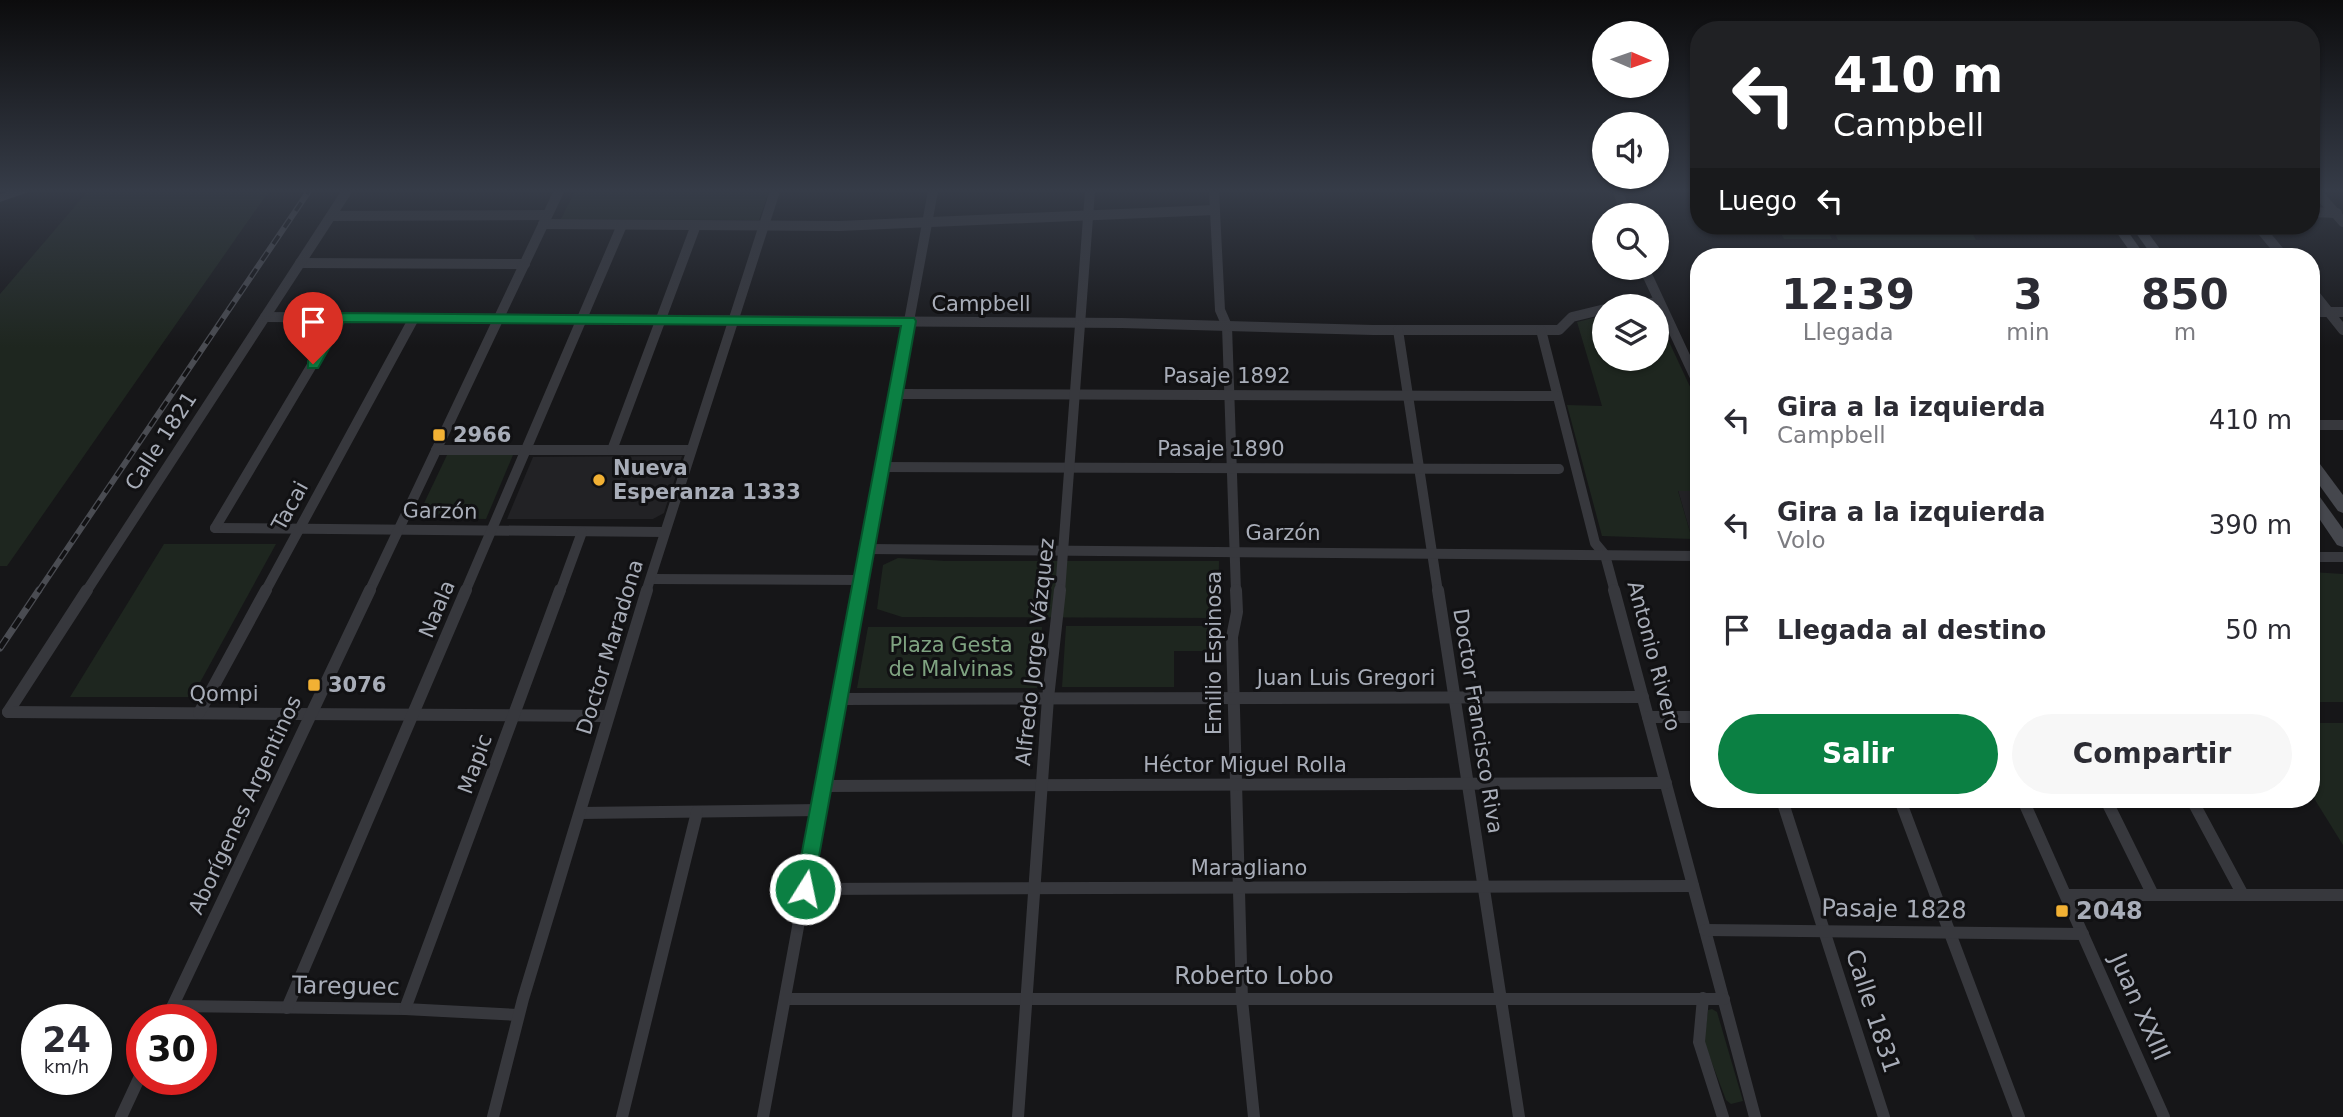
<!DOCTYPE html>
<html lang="es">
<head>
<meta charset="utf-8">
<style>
	:root { --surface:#fff; --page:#f7f7f7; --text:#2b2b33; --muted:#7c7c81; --accent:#0b8043 }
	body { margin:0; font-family:"DejaVu Sans",sans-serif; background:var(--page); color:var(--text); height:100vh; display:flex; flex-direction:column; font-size:26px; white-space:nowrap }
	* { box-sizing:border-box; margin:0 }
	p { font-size:23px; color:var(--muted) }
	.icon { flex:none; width:38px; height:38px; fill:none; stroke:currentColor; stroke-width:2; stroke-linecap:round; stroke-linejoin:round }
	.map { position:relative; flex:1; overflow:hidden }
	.side { position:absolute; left:1690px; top:248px; width:630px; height:560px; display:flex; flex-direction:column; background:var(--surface); border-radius:28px; box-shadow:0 2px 5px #0004 }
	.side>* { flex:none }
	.guide { position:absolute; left:1690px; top:21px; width:630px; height:214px; border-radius:28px; box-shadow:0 2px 5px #0004; background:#202124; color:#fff; overflow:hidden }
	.needle { width:46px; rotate:92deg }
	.buttons { position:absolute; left:1592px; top:21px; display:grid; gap:14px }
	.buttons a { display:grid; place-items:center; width:77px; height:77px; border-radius:50%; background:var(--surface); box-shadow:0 2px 5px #0004; font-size:35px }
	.speed { position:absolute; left:21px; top:1004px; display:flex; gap:14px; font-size:35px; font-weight:700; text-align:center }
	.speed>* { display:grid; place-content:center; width:91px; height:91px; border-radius:50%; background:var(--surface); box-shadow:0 2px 5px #0004; line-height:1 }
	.speed small { font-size:18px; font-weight:400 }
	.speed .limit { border:10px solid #d22; background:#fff; color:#111 }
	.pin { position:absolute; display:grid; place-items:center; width:60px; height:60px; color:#fff; margin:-72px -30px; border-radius:50% 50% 50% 0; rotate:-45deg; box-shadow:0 0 7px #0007 }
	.pin .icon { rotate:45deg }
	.me { position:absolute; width:77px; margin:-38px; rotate:10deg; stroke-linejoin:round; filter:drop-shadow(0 0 5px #0008) }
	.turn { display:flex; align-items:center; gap:24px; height:147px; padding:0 28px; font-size:32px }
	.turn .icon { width:91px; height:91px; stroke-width:2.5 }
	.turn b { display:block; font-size:49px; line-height:60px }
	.then { display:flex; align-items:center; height:66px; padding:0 28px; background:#0003; gap:14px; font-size:26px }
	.eta { display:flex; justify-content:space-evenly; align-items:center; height:119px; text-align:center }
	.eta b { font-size:42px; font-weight:600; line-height:49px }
	.cta { display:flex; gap:14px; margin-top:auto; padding:14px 28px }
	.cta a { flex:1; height:80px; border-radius:42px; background:var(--accent); color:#fff; font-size:28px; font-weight:600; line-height:80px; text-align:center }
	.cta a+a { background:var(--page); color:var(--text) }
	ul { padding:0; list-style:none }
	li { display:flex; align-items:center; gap:21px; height:105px; padding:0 28px }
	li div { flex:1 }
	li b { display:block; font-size:26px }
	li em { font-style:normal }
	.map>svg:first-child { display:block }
	.built { fill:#222225 }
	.green { fill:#1e261f }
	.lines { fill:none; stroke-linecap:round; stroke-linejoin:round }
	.minor-far1 { stroke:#37383d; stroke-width:10 }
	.minor { stroke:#37383d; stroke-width:12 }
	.secondary { fill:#45474d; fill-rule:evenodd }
	.rail-far1-casing { stroke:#4a4c52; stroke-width:6 }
	.rail-casing { stroke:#4a4c52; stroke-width:7 }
	.rail-far1 { stroke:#111113; stroke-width:3.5; stroke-dasharray:10; stroke-linecap:butt }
	.rail { stroke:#111113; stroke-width:4.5; stroke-dasharray:12; stroke-linecap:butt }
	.route { fill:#0b8043; stroke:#07532c; stroke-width:2 }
	.poi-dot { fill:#f2b134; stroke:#111113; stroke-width:2.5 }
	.labels { text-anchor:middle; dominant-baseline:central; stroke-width:6; stroke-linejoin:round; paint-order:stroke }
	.street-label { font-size:21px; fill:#a8adb8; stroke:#111113 }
	.poi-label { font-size:21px; font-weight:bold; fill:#a8adb8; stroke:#111113; text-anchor:start }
	.park-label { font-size:21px; fill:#7fa381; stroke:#111113 }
	.near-street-label { font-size:24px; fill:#a8adb8; stroke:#111113 }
	.near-poi-label { font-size:24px; font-weight:bold; fill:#a8adb8; stroke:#111113; text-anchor:start }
</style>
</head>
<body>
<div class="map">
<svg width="2343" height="1117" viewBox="0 0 2343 1117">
	<rect width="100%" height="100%" fill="#161618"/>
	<!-- built -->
	<g class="built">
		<path d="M682 456 664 513 653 519H507L533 457Z"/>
		<path d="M1678 490 1699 491V539H1692Z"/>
	</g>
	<!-- green -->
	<g class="green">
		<path d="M88 191H269L7 566H0V294Z"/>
		<path d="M575 191H769L759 220 561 219Z"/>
		<path d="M1777 226H1825L1832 239H1784Z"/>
		<path d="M1832 226H1968L1976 240H1838Z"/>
		<path d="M1605 315V359H1657V316L1699 406V491H1678L1692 539 1602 536 1567 405 1602 406 1577 322Z"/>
		<path d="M447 455H513L486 519 417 518Z"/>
		<path d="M164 544H276L192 697H70Z"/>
		<path d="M898 558 945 561H1219L1218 618 902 617 877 609 883 565Z"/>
		<path d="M2312 572 2343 574V702H2312Z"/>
		<path d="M1066 626H1215L1216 651H1174V687H1062Z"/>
		<path d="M868 627H1042L1037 688H857Z"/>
		<path d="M2312 723H2343V845L2312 795Z"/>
		<path d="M1712 1009 1717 1012 1743 1101 1731 1104 1726 1100 1704 1042 1708 1010Z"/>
	</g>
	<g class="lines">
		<!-- minor-far1 -->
		<g class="minor-far1">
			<path d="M1214 191 1220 310 1227 326 1236 592"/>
			<path d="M1618 191 1626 215"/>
			<path d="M2316 191 2343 222"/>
			<path d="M2312 212 2337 213"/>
			<path d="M331 216 547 215"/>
			<path d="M543 224 839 226 1214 210"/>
			<path d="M2258 226 2284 257"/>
			<path d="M300 263 525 264"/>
			<path d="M1644 268 1699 386"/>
			<path d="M2312 291 2343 330"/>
			<path d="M1630 306 1658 302"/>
			<path d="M2312 312H2343"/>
			<path d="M265 317 1122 323 1373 330H1559L1572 317 1605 309"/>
			<path d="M1398 330 1438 592"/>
			<path d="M1541 330 1595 543 1605 555 1615 592"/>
			<path d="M896 394 1557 396"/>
			<path d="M2312 425H2343"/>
			<path d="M436 450H690"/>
			<path d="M612 450 696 225"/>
			<path d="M882 467 1559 469"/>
			<path d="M215 528 664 532"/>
			<path d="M215 528 340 318"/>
			<path d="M867 549 1699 556"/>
			<path d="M2312 557H2343"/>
			<path d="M651 579 862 580"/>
			<path d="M86 592 347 191"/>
			<path d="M265 592 414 318"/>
			<path d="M369 592 559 191"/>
			<path d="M465 592 622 225"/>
			<path d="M560 592 582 532"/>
			<path d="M646 592 775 191"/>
			<path d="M859 592 933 191"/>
			<path d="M1060 592 1090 191"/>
		</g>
		<!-- minor -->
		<g class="minor">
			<path d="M1236 590 1237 612 1232 637 1242 1000 1254 1117"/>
			<path d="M1438 590 1519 1117"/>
			<path d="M1614 590 1755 1117"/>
			<path d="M840 699 1643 697"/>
			<path d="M8 712 87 590"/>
			<path d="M8 712 608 716"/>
			<path d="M199 713 266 590"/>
			<path d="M1648 717H1699"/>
			<path d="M824 786 1666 783"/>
			<path d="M1782 800 1884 1117"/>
			<path d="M1900 800 2019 1117"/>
			<path d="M2023 800 2164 1117"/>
			<path d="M2106 800 2153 895"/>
			<path d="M2192 800 2243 895"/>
			<path d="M580 813 820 810"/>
			<path d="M805 889 1693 886"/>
			<path d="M2066 895H2343"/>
			<path d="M1705 930 2083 934"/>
			<path d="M1703 998 1699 1042 1723 1117"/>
			<path d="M785 999H1724"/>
			<path d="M173 1006 405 1009 518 1015"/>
			<path d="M287 1008 466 590"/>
			<path d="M405 1009 560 590"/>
			<path d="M166 1020 370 590"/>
			<path d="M121 1117 142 1072"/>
			<path d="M493 1117 523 999 647 590"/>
			<path d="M622 1117 697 812"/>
			<path d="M763 1117 860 590"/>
			<path d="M1018 1117 1048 698 1060 590"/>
		</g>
		<!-- secondary -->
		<g class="secondary">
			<path d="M11 191H31L0 202V194Z"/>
			<path d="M2112 226H2124L2146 257H2134Z"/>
			<path d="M2131 226H2143L2166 257H2153Z"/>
			<path d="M2312 459 2317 460 2343 495V513L2338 511 2312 475Z"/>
			<path d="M2312 491 2317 493 2343 529V547L2337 545 2312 508Z"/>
		</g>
		<defs>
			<path id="rail-far1" d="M38 592 309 191"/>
			<path id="rail" d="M0 648 39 590"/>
		</defs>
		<!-- rail-far1 casing -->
		<use href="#rail-far1" class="rail-far1-casing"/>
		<!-- rail casing -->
		<use href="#rail" class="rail-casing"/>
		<!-- rail-far1 -->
		<use href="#rail-far1" class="rail-far1"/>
		<!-- rail -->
		<use href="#rail" class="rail"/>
	</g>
	<!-- sky -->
	<linearGradient id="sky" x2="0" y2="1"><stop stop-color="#0c0c0d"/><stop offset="0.55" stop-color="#363c48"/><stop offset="1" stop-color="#363c48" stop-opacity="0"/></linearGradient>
	<rect width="2343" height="347" fill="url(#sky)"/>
	<!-- route -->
	<path class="route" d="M340 313 914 318 916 321 812 895 805 898 798 895 795 889 901 326 344 322 318 368H308V361L336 314Z"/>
	<!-- markers -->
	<g class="poi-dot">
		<rect x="432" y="428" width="14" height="14" rx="3.5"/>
		<circle cx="599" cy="480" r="7"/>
		<rect x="307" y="678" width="14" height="14" rx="3.5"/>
		<rect x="2055" y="904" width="14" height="14" rx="3.5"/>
	</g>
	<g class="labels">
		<!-- street labels -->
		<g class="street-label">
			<text x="981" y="304">Campbell</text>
			<text x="1227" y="376">Pasaje 1892</text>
			<text transform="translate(161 441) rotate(-57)">Calle 1821</text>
			<text x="1221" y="449">Pasaje 1890</text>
			<text transform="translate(290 506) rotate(-61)">Tacai</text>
			<text transform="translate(440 511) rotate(1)">Garzón</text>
			<text x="1283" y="533">Garzón</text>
			<text transform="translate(437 609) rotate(-67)">Naala</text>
			<text transform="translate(610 647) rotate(-73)">Doctor Maradona</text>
			<text transform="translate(1035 652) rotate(-84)">Alfredo Jorge Vázquez</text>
			<text transform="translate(1214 653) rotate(-90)">Emilio Espinosa</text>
			<text transform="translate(1654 656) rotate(75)">Antonio Rivero</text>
			<text x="1346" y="678">Juan Luis Gregori</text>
			<text x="224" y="694">Qompi</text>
			<text transform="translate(1478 721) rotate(81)">Doctor Francisco Riva</text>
			<text transform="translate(475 764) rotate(-70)">Mapic</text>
			<text x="1245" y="765">Héctor Miguel Rolla</text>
			<text transform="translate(245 805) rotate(-65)">Aborígenes Argentinos</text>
			<text x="1249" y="868">Maragliano</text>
		</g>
		<!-- poi labels -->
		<g class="poi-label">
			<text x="453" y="435">2966</text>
			<text x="613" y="468">Nueva<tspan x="613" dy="24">Esperanza 1333</tspan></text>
			<text x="328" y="685">3076</text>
		</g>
		<!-- park labels -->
		<g class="park-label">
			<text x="951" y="645">Plaza Gesta<tspan x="951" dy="24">de Malvinas</tspan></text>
		</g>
		<!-- near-street labels -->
		<g class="near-street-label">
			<text transform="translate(1894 909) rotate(1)">Pasaje 1828</text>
			<text x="1254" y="976">Roberto Lobo</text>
			<text transform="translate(346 986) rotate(1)">Tareguec</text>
			<text transform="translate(2140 1007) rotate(66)">Juan XXIII</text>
			<text transform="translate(1873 1011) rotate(72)">Calle 1831</text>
		</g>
		<!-- near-poi labels -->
		<g class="near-poi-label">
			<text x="2076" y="911">2048</text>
		</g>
	</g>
</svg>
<div class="buttons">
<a><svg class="needle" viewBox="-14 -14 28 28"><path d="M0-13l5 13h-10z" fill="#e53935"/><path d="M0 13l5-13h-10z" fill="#7c7c81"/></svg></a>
<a><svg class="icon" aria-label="sound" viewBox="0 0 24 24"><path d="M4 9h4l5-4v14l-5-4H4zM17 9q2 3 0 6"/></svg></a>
<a><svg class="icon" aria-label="search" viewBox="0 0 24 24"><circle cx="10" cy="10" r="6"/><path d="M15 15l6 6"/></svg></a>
<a><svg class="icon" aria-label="layers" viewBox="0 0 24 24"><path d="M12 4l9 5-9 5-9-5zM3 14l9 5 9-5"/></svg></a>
</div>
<div class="speed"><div>24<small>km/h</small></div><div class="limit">30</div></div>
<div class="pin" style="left:313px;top:364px;background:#d93025"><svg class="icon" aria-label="arrive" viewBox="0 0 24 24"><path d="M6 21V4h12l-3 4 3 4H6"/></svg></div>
<svg class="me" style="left:805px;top:889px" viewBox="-20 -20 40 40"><circle r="17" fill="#0b8043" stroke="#fff" stroke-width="3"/><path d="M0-11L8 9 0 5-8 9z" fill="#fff"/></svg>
<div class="guide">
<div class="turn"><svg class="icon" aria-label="left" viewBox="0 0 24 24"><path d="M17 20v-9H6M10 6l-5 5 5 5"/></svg><div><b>410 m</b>Campbell</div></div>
<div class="then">Luego<svg class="icon" aria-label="left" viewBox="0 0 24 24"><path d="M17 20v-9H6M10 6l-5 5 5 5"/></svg></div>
</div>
<section class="side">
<div class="eta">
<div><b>12:39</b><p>Llegada</p></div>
<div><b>3</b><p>min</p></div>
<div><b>850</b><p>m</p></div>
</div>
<ul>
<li><svg class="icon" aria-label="left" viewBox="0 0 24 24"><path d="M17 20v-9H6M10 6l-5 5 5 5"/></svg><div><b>Gira a la izquierda</b><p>Campbell</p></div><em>410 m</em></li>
<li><svg class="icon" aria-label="left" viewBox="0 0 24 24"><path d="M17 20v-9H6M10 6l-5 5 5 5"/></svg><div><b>Gira a la izquierda</b><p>Volo</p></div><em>390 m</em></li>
<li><svg class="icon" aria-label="arrive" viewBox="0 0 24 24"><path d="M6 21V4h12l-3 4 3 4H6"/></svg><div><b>Llegada al destino</b></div><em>50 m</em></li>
</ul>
<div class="cta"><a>Salir</a><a>Compartir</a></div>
</section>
</div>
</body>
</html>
